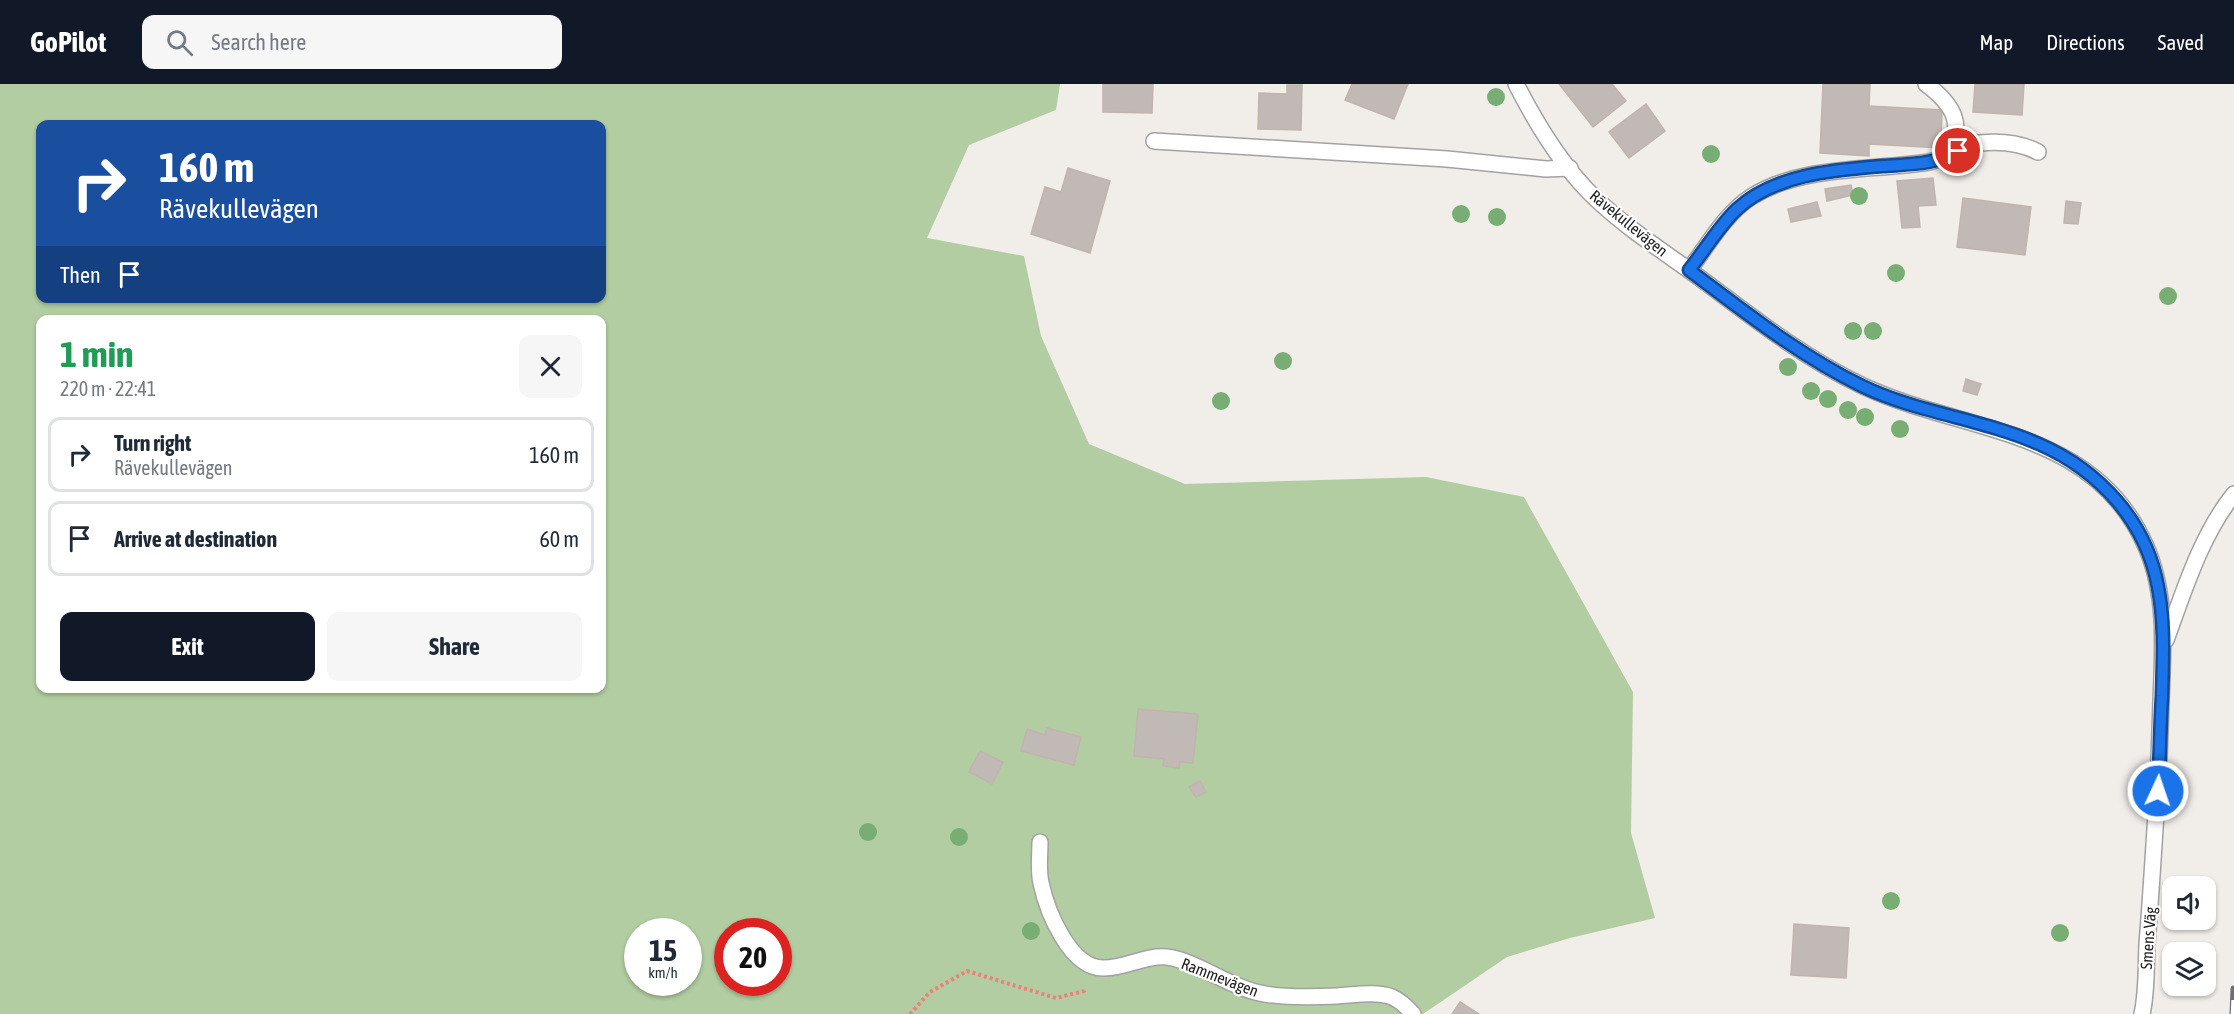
<!DOCTYPE html>
<html lang="en">
<head>
<meta charset="utf-8">
<style>
	:root { --surface:#fff; --page:#f6f6f7; --text:#1f2937; --muted:#747a83; --line:#e0e1e3; --accent:#111827 }
	body { margin:0; font-family:"Asap Condensed",sans-serif; background:var(--page); color:var(--text); height:100vh; display:flex; flex-direction:column; font-size:22px; white-space:nowrap }
	* { box-sizing:border-box; margin:0 }
	p { font-size:20px; color:var(--muted) }
	.icon { flex:none; width:33px; height:33px; fill:none; stroke:currentColor; stroke-width:2; stroke-linecap:round; stroke-linejoin:round }
	.map { position:relative; flex:1; overflow:hidden }
	.panel { position:absolute; left:36px; top:231px; width:570px; height:378px; display:flex; flex-direction:column; background:var(--surface); border-radius:12px; box-shadow:0 2px 4px #0004 }
	.panel>* { flex:none }
	.top-card { position:absolute; left:36px; top:36px; width:570px; height:183px; border-radius:12px; box-shadow:0 2px 4px #0004; background:#1a4fa0; color:#fff; overflow:hidden }
	.buttons { position:absolute; left:2162px; top:792px; display:grid; gap:12px }
	.buttons a { display:grid; place-items:center; width:54px; height:54px; border-radius:12px; background:var(--surface); box-shadow:0 2px 4px #0004; font-size:30px }
	.speed { position:absolute; left:624px; top:834px; display:flex; gap:12px; font-size:30px; font-weight:700; text-align:center }
	.speed>* { display:grid; place-content:center; width:78px; height:78px; border-radius:50%; background:var(--surface); box-shadow:0 2px 4px #0004; line-height:1 }
	.speed small { font-size:15px; font-weight:400 }
	.speed .limit { border:9px solid #d22; background:#fff; color:#111 }
	.pin { position:absolute; display:grid; place-items:center; width:51px; height:51px; color:#fff; margin:-26px; border:3px solid #fff; border-radius:50%; box-shadow:0 2px 6px #0007 }
	.me { position:absolute; width:66px; margin:-33px; rotate:3deg; stroke-linejoin:round; filter:drop-shadow(0 0 4px #0008) }
	.turn { display:flex; align-items:center; gap:21px; height:126px; padding:0 24px; font-size:27px }
	.turn .icon { width:78px; height:78px; stroke-width:2.5 }
	.turn b { display:block; font-size:42px; line-height:51px }
	.then { display:flex; align-items:center; height:57px; padding:0 24px; background:#0003; gap:12px; font-size:22px }
	.round { display:grid; place-items:center; flex:none; width:63px; height:63px; border-radius:12px; background:var(--page) }
	.headline { display:flex; align-items:center; justify-content:space-between; height:102px; padding:0 24px }
	h1 { font-size:36px; font-weight:700; line-height:45px; color:#1e9e55 }
	.button { display:flex; gap:12px; margin-top:auto; padding:12px 24px }
	.button a { flex:1; height:69px; border-radius:12px; background:var(--accent); color:#fff; font-size:24px; font-weight:700; line-height:69px; text-align:center }
	.button a+a { background:var(--page); color:var(--text) }
	ul { padding:0; list-style:none }
	li { display:flex; align-items:center; gap:18px; height:75px; margin:0 12px 9px; padding:0 12px; border:3px solid var(--line); border-radius:12px }
	li div { flex:1 }
	li b { display:block; font-size:22px }
	li em { font-style:normal }
	header { display:flex; align-items:center; gap:36px; box-sizing:border-box; height:84px; padding:0 30px; background:var(--accent); color:#fff }
	header strong { font-size:28px }
	nav { display:flex; gap:33px; margin-inline-start:auto; font-size:21px }
	.search { width:420px; height:54px; background:var(--page); display:flex; align-items:center; gap:15px; box-sizing:border-box; padding:0 21px; border-radius:12px; color:var(--muted); font-size:22px }
	.map>svg:first-child { display:block }
	.forest { fill:#b1cda1; fill-rule:evenodd }
	.building { fill:#c1b9b5; stroke:#c2b4ac; stroke-width:1.5 }
	.lines { fill:none; stroke-linecap:round; stroke-linejoin:round }
	.lane-casing { stroke:#a2a2a2; stroke-width:18 }
	.path { stroke:#f07e7b; stroke-width:4; stroke-dasharray:3 3; stroke-linecap:butt }
	.lane { stroke:#fff; stroke-width:15 }
	.rail-casing { stroke:#6f6f6f; stroke-width:7 }
	.rail { stroke:#fff; stroke-width:4.5; stroke-dasharray:14; stroke-linecap:butt }
	.tree { fill:#78ae74 }
	.route-casing { stroke:#114b97; stroke-width:15 }
	.route { stroke:#1a73e8; stroke-width:10 }
	.labels { text-anchor:middle; dominant-baseline:central; stroke-width:4.5; stroke-linejoin:round; paint-order:stroke }
	.street-label { font-size:16px; fill:#212121; stroke:#fff }
</style>
</head>
<body>
<header>
<strong>GoPilot</strong>
<div class="search"><svg class="icon" aria-label="search" viewBox="0 0 24 24"><circle cx="10" cy="10" r="6"/><path d="M15 15l6 6"/></svg>Search here</div>
<nav><a>Map</a><a>Directions</a><a>Saved</a></nav>
</header>
<div class="map">
<svg width="2234" height="930" viewBox="0 0 2234 930">
	<rect width="100%" height="100%" fill="#f1ede9"/>
	<!-- forest -->
	<path class="forest" d="M0 0H1060L1056 26 969 61 927 154 1024 172 1041 252 1089 360 1185 400 1426 393 1524 413 1633 608 1631 749 1655 834 1570 854 1507 873 1423 930H0ZM40 40H602V214H40ZM40 236H602V604H40ZM638 848H688V898H638ZM728 848H778V898H728Z"/>
	<!-- building -->
	<g class="building">
		<path d="M1103 0H1153L1152 29 1103 28Z"/>
		<path d="M1352 0H1408L1394 35 1345 16Z"/>
		<path d="M1559 0H1612L1626 17 1593 43Z"/>
		<path d="M1823 0H1870L1869 22 1942 26 1941 64 1869 60V72L1820 69Z"/>
		<path d="M1975 0H2024L2022 31 1973 28Z"/>
		<path d="M1287 1H1302L1301 46 1258 45 1259 9 1287 10Z"/>
		<path d="M1646 20 1665 47 1629 74 1609 48Z"/>
		<path d="M1068 84 1110 97 1090 169 1031 150 1045 103 1061 108Z"/>
		<path d="M1933 94 1936 121 1918 122 1920 143 1902 144 1897 97Z"/>
		<path d="M1851 101 1853 111 1827 117 1825 105Z"/>
		<path d="M1963 114 2031 123 2025 171 1957 163Z"/>
		<path d="M2066 117 2081 119 2078 140 2064 139Z"/>
		<path d="M1817 118 1821 132 1791 138 1788 125Z"/>
		<path d="M1966 295 1981 300 1977 311 1963 307Z"/>
		<path d="M1138 625 1198 630 1193 679 1180 678 1179 684 1163 682 1164 675 1134 672Z"/>
		<path d="M1047 644 1081 653 1074 681 1021 667 1027 645 1045 651Z"/>
		<path d="M980 667 1003 678 992 700 969 688Z"/>
		<path d="M1200 697 1206 708 1196 713 1189 703Z"/>
		<path d="M1794 840 1849 844 1846 894 1791 891Z"/>
		<path d="M1460 918 1479 930H1452Z"/>
	</g>
	<g class="lines">
		<defs>
			<g id="lane">
				<path d="M1516 0C1537 41 1563 84 1596 115 1631 148 1671 172 1708 200 1757 237 1808 276 1863 302 1966 350 2096 343 2147 465 2167 512 2163 567 2161 617 2160 649 2159 681 2157 713 2154 762 2151 811 2147 860 2146 883 2147 908 2142 930"/>
				<path d="M1926 0C1954 21 1964 39 1949 72"/>
				<path d="M1154 57 1447 75 1546 85 1570 84"/>
				<path d="M1689 186C1708 161 1725 130 1751 113 1801 81 1872 87 1929 78 1948 75 1962 62 1980 59 2000 57 2021 59 2038 68"/>
				<path d="M2166 556C2184 507 2201 451 2234 410"/>
				<path d="M1040 758C1040 771 1038 786 1041 799 1047 827 1070 885 1104 884 1126 884 1145 871 1167 873 1198 877 1231 905 1265 910 1288 914 1314 913 1337 912 1354 911 1376 907 1392 913 1401 917 1407 923 1413 930"/>
			</g>
		</defs>
		<!-- lane casing -->
		<use href="#lane" class="lane-casing"/>
		<!-- path -->
		<path class="path" d="M910 930 930 908 967 887 1056 914 1084 907 1085 905"/>
		<!-- lane -->
		<use href="#lane" class="lane"/>
		<defs>
			<path id="rail" d="M2233 930 2234 905"/>
		</defs>
		<!-- rail casing -->
		<use href="#rail" class="rail-casing"/>
		<!-- rail -->
		<use href="#rail" class="rail"/>
	</g>
	<!-- trees -->
	<g class="tree">
		<circle cx="1496" cy="13" r="9"/>
		<circle cx="1711" cy="70" r="9"/>
		<circle cx="1859" cy="112" r="9"/>
		<circle cx="1461" cy="130" r="9"/>
		<circle cx="1497" cy="133" r="9"/>
		<circle cx="1896" cy="189" r="9"/>
		<circle cx="2168" cy="212" r="9"/>
		<circle cx="1853" cy="247" r="9"/>
		<circle cx="1873" cy="247" r="9"/>
		<circle cx="1283" cy="277" r="9"/>
		<circle cx="1788" cy="283" r="9"/>
		<circle cx="1811" cy="307" r="9"/>
		<circle cx="1828" cy="315" r="9"/>
		<circle cx="1221" cy="317" r="9"/>
		<circle cx="1848" cy="326" r="9"/>
		<circle cx="1865" cy="333" r="9"/>
		<circle cx="1900" cy="345" r="9"/>
		<circle cx="868" cy="748" r="9"/>
		<circle cx="959" cy="753" r="9"/>
		<circle cx="1891" cy="817" r="9"/>
		<circle cx="1031" cy="847" r="9"/>
		<circle cx="2060" cy="849" r="9"/>
	</g>
	<g class="lines">
		<defs>
			<path id="route" d="M1958 67C1936 81 1909 80 1883 82 1834 86 1775 90 1737 125 1719 142 1705 166 1689 186 1745 228 1800 272 1862 302 1918 329 1982 335 2039 360 2100 387 2146 437 2158 503 2165 539 2163 576 2162 612 2160 644 2160 675 2158 707"/>
		</defs>
		<!-- route casing -->
		<use href="#route" class="route-casing"/>
		<!-- route -->
		<use href="#route" class="route"/>
	</g>
	<g class="labels">
		<!-- street labels -->
		<g class="street-label">
			<text transform="translate(1629 139) rotate(39)">Rävekullevägen</text>
			<text transform="translate(2148 854) rotate(-86)">Smens Väg</text>
			<text transform="translate(1220 893) rotate(21)">Rammevägen</text>
		</g>
	</g>
</svg>
<div class="buttons">
<a><svg class="icon" aria-label="sound" viewBox="0 0 24 24"><path d="M4 9h4l5-4v14l-5-4H4zM17 9q2 3 0 6"/></svg></a>
<a><svg class="icon" aria-label="layers" viewBox="0 0 24 24"><path d="M12 4l9 5-9 5-9-5zM3 14l9 5 9-5"/></svg></a>
</div>
<div class="speed"><div>15<small>km/h</small></div><div class="limit">20</div></div>
<div class="pin" style="left:1958px;top:67px;background:#d93025"><svg class="icon" aria-label="arrive" viewBox="0 0 24 24"><path d="M6 21V4h12l-3 4 3 4H6"/></svg></div>
<svg class="me" style="left:2158px;top:707px" viewBox="-20 -20 40 40"><circle r="17" fill="#1a73e8" stroke="#fff" stroke-width="3"/><path d="M0-11L8 9 0 5-8 9z" fill="#fff"/></svg>
<div class="top-card">
<div class="turn"><svg class="icon" aria-label="right" viewBox="0 0 24 24"><path d="M7 20v-9h11M14 6l5 5-5 5"/></svg><div><b>160 m</b>Rävekullevägen</div></div>
<div class="then">Then<svg class="icon" aria-label="arrive" viewBox="0 0 24 24"><path d="M6 21V4h12l-3 4 3 4H6"/></svg></div>
</div>
<section class="panel">
<div class="headline"><div><h1>1 min</h1><p>220 m · 22:41</p></div><a class="round"><svg class="icon" aria-label="close" viewBox="0 0 24 24"><path d="M6 6l12 12M18 6L6 18"/></svg></a></div>
<ul>
<li><svg class="icon" aria-label="right" viewBox="0 0 24 24"><path d="M7 20v-9h11M14 6l5 5-5 5"/></svg><div><b>Turn right</b><p>Rävekullevägen</p></div><em>160 m</em></li>
<li><svg class="icon" aria-label="arrive" viewBox="0 0 24 24"><path d="M6 21V4h12l-3 4 3 4H6"/></svg><div><b>Arrive at destination</b></div><em>60 m</em></li>
</ul>
<div class="button"><a>Exit</a><a>Share</a></div>
</section>
</div>
</body>
</html>
